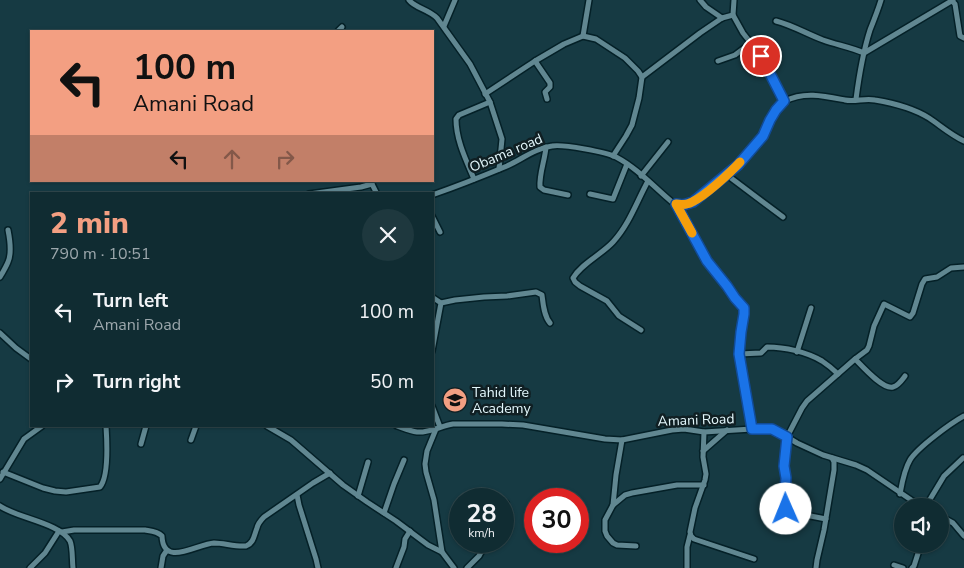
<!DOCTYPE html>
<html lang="en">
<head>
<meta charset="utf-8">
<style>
	:root { --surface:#102c32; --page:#1e383e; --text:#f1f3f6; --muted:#9ca7ac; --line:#30484d; --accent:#f39f82 }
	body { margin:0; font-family:"Nunito Sans",sans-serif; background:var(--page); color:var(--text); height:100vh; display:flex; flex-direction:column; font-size:19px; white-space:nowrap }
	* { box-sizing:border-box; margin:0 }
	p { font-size:16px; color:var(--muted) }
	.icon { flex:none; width:28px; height:28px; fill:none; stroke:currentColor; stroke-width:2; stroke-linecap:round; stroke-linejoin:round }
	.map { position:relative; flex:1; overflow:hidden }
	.side { position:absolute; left:30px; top:192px; width:404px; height:235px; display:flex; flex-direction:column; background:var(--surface); border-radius:0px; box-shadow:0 1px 4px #0004,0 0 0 1px var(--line) }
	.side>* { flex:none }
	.top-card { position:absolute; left:30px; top:30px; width:404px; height:152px; border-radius:0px; box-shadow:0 1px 4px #0004,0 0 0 1px var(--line); background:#f39f82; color:#111; overflow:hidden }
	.controls { position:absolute; left:894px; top:498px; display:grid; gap:10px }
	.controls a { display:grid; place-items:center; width:55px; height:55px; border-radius:50%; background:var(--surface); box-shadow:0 1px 4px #0004,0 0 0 1px var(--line); font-size:25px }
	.speed { position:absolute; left:449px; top:488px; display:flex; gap:10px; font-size:25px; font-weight:700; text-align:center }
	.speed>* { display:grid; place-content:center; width:65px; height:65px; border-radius:50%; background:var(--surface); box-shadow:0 1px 4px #0004,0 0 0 1px var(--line); line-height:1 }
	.speed small { font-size:12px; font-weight:400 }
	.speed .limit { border:8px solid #d22; background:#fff; color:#111 }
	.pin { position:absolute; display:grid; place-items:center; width:42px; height:42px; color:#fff; margin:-21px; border:2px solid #fff; border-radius:50%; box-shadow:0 1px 5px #0007 }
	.me { position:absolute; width:55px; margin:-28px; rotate:359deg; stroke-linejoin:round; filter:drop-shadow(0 0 4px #0008) }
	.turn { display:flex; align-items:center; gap:18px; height:105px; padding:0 20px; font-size:22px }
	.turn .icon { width:65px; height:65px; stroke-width:2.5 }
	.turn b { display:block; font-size:35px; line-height:42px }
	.lanes { display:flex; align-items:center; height:48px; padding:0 20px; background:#0003; justify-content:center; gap:25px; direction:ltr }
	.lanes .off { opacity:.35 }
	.round { display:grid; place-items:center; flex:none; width:52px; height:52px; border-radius:26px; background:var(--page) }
	.headline { display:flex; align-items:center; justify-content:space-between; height:85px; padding:0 20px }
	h1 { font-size:30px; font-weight:800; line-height:38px; color:var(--accent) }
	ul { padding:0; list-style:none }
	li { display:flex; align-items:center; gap:15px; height:70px; padding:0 20px }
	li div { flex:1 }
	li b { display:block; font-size:19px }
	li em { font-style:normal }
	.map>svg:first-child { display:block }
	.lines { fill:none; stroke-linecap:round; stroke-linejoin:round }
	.minor-casing { stroke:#042027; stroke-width:8 }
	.minor { stroke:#618791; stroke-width:5 }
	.route-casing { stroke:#114b97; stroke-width:12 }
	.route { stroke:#1a73e8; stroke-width:9 }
	.slow { stroke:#f59e0b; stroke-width:9 }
	.labels { text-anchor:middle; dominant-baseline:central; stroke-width:5; stroke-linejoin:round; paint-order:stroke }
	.street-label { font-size:14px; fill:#e3f7fc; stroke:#101f23 }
	.poi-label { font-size:14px; fill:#e3f7fc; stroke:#101f23; text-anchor:start }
</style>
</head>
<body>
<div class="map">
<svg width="964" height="568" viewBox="0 0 964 568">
	<rect width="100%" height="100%" fill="#163a43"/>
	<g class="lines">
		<defs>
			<g id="minor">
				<path d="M409 0C415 8 428 9 437 18L470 64 490 102 502 139 499 169"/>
				<path d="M700 0 706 7 722 18"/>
				<path d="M734 0 733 15 743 33 761 56 784 101"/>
				<path d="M952 1 955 4 960 36 964 38"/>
				<path d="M776 21C792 25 807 34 823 40 837 45 850 47 864 53L953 0"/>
				<path d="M444 26 455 0"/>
				<path d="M338 31 342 27"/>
				<path d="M583 36 589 0"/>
				<path d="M535 61 550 83V87L545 92 547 99"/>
				<path d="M718 61 735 55 751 43"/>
				<path d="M642 77 700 33 722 18 733 15"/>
				<path d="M485 94 535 61 564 44 583 36 596 39 625 58 638 71 642 77 639 98 632 125 626 136 613 156"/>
				<path d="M856 99C859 76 863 52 870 30 874 20 878 10 881 0"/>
				<path d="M546 147C545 160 539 174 540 187L544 190 568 195"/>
				<path d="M727 175 783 217"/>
				<path d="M641 176 668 142"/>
				<path d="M474 179C466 160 456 140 456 119L459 115 490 102"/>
				<path d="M371 182 377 194"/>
				<path d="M309 194 361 187 372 184"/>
				<path d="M590 194 613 199 627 164"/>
				<path d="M432 195C458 186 483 176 507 166 522 159 536 148 552 146 563 144 606 152 616 157 637 168 654 187 672 202 678 205 684 206 691 203 698 200 706 192 712 187 729 173 751 155 763 136 770 125 772 107 785 101 804 91 825 96 845 100 855 102 865 98 875 100 893 103 913 108 929 118 941 126 951 135 964 141"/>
				<path d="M676 204 707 261 727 286 735 298 744 308 745 314 741 332 739 354 752 429"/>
				<path d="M432 216 440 232"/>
				<path d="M0 277C3 272 6 267 8 262 12 253 10 240 8 230"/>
				<path d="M432 297 441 303 432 351"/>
				<path d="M441 303 455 300 484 297 507 296 536 292 542 295C543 304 544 316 550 323"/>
				<path d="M641 330 619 316 607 301 580 286 575 282 573 278C582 263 601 255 613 242 629 225 637 201 648 181"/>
				<path d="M0 333 16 348 31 359"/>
				<path d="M797 352 811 308"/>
				<path d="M739 354 761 353 767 347C785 347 807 352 822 361 828 365 833 369 838 374"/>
				<path d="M855 359C862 366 883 390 893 387 898 386 902 380 905 376"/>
				<path d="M432 406 440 427"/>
				<path d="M267 426 291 440 343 485 367 502 396 521 428 545 442 552 454 568"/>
				<path d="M397 426C403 428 410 431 417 432 429 433 441 426 453 424H502L523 425 605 439 622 440 672 430 684 429 704 432 752 429H772L779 432 797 443 823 455 856 465 867 470 920 506"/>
				<path d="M436 429 427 451 425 464 426 472 434 500 442 552"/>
				<path d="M704 432 703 457 706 474 705 480 695 508 690 532 691 536 694 539 754 559"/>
				<path d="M191 440 196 426"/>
				<path d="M622 440 616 475 613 505 605 520V531L607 536 613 543 617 545 636 546"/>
				<path d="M141 444 146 426"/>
				<path d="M703 451 727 430"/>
				<path d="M3 472 43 488 55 491 66 492 100 487C109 476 107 441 106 426"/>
				<path d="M0 479 24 439 42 426"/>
				<path d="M900 494C902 483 904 470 910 460 917 448 951 423 964 416"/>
				<path d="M297 495 299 505 316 559 318 568"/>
				<path d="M358 496 368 462"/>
				<path d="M613 505 625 495 632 493 677 485H704"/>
				<path d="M0 506C17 518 60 523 70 541 73 548 72 560 73 568"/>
				<path d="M926 506 944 476 963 458"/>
				<path d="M502 509 506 503"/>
				<path d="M384 513 394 484 404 460"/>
				<path d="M940 516 953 523 964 536"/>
				<path d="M826 519 790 512 784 507V497L786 478 784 466 787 437 802 408 807 401 855 359 867 350 869 346 874 326 884 304 910 317 913 313 922 284 925 279 937 277 951 268 964 267"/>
				<path d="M62 532 74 530H145C151 531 157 531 162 536 163 568 197 544 214 543 224 543 235 547 246 546 254 543 254 535 257 528 258 523 261 520 264 517L313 483 330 473"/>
				<path d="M894 565 903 568"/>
				<path d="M30 568 45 553 59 531"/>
				<path d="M161 568 163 556 167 550"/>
				<path d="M396 568 404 547 405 539 410 531"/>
				<path d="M467 568 479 556 487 541"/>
				<path d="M687 568V547L690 535"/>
				<path d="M816 568 817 560 824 530 834 470V462L832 458"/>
				<path d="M912 568 914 566 921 544"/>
			</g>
		</defs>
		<!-- minor casing -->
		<use href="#minor" class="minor-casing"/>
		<!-- minor -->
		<use href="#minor" class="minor"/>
	</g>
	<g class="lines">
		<defs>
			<path id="route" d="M761 56 784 101 776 110 770 120 763 136 738 165 693 202 683 205 676 204 707 261 727 286 735 298 744 308V314L741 332 739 354 752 429H772L787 437 784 466 786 478 784 504 786 509"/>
		</defs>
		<!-- route casing -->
		<use href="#route" class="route-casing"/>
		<!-- route -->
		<use href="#route" class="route"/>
		<!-- slow -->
		<path class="slow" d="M692 233 676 204C682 205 687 205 692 202 705 196 730 173 740 162"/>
	</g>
	<!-- icons -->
	<defs>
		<symbol id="school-disc" viewBox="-11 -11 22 22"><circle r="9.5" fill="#f39f82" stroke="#101f23"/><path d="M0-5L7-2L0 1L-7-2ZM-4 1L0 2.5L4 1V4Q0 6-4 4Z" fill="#111"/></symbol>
	</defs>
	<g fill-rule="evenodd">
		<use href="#school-disc" x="441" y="386" width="28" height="28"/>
	</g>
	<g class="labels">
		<!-- street labels -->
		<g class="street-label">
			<text transform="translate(506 153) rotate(-23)">Obama road</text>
			<text transform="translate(696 420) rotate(-2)">Amani Road</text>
		</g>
		<!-- poi labels -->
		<g class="poi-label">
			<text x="472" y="392">Tahid life<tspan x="472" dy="16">Academy</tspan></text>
		</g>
	</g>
</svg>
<div class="controls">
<a><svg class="icon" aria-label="sound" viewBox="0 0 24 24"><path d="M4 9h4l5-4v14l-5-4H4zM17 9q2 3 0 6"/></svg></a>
</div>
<div class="speed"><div>28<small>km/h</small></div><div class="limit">30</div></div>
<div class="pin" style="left:761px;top:56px;background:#d93025"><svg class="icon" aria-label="arrive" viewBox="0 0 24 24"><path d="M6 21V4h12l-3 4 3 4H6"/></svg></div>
<svg class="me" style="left:786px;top:509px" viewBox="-20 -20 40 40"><circle r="19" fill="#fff"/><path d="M0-13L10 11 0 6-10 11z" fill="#1a73e8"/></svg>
<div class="top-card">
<div class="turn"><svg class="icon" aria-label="left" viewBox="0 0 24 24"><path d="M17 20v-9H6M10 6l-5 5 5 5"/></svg><div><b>100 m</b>Amani Road</div></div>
<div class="lanes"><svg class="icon" aria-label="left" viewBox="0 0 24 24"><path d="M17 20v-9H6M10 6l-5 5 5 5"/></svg><svg class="icon off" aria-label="ahead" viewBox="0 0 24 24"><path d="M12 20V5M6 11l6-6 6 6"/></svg><svg class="icon off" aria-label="right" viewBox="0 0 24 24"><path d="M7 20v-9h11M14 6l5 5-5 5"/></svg></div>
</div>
<section class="side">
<div class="headline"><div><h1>2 min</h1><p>790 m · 10:51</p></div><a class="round"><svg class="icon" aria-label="close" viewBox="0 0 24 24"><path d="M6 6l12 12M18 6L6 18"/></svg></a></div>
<ul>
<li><svg class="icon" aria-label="left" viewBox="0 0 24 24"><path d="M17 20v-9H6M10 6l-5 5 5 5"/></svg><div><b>Turn left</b><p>Amani Road</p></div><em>100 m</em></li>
<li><svg class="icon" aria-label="right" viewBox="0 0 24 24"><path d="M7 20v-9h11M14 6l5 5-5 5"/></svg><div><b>Turn right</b></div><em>50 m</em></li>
</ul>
</section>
</div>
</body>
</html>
